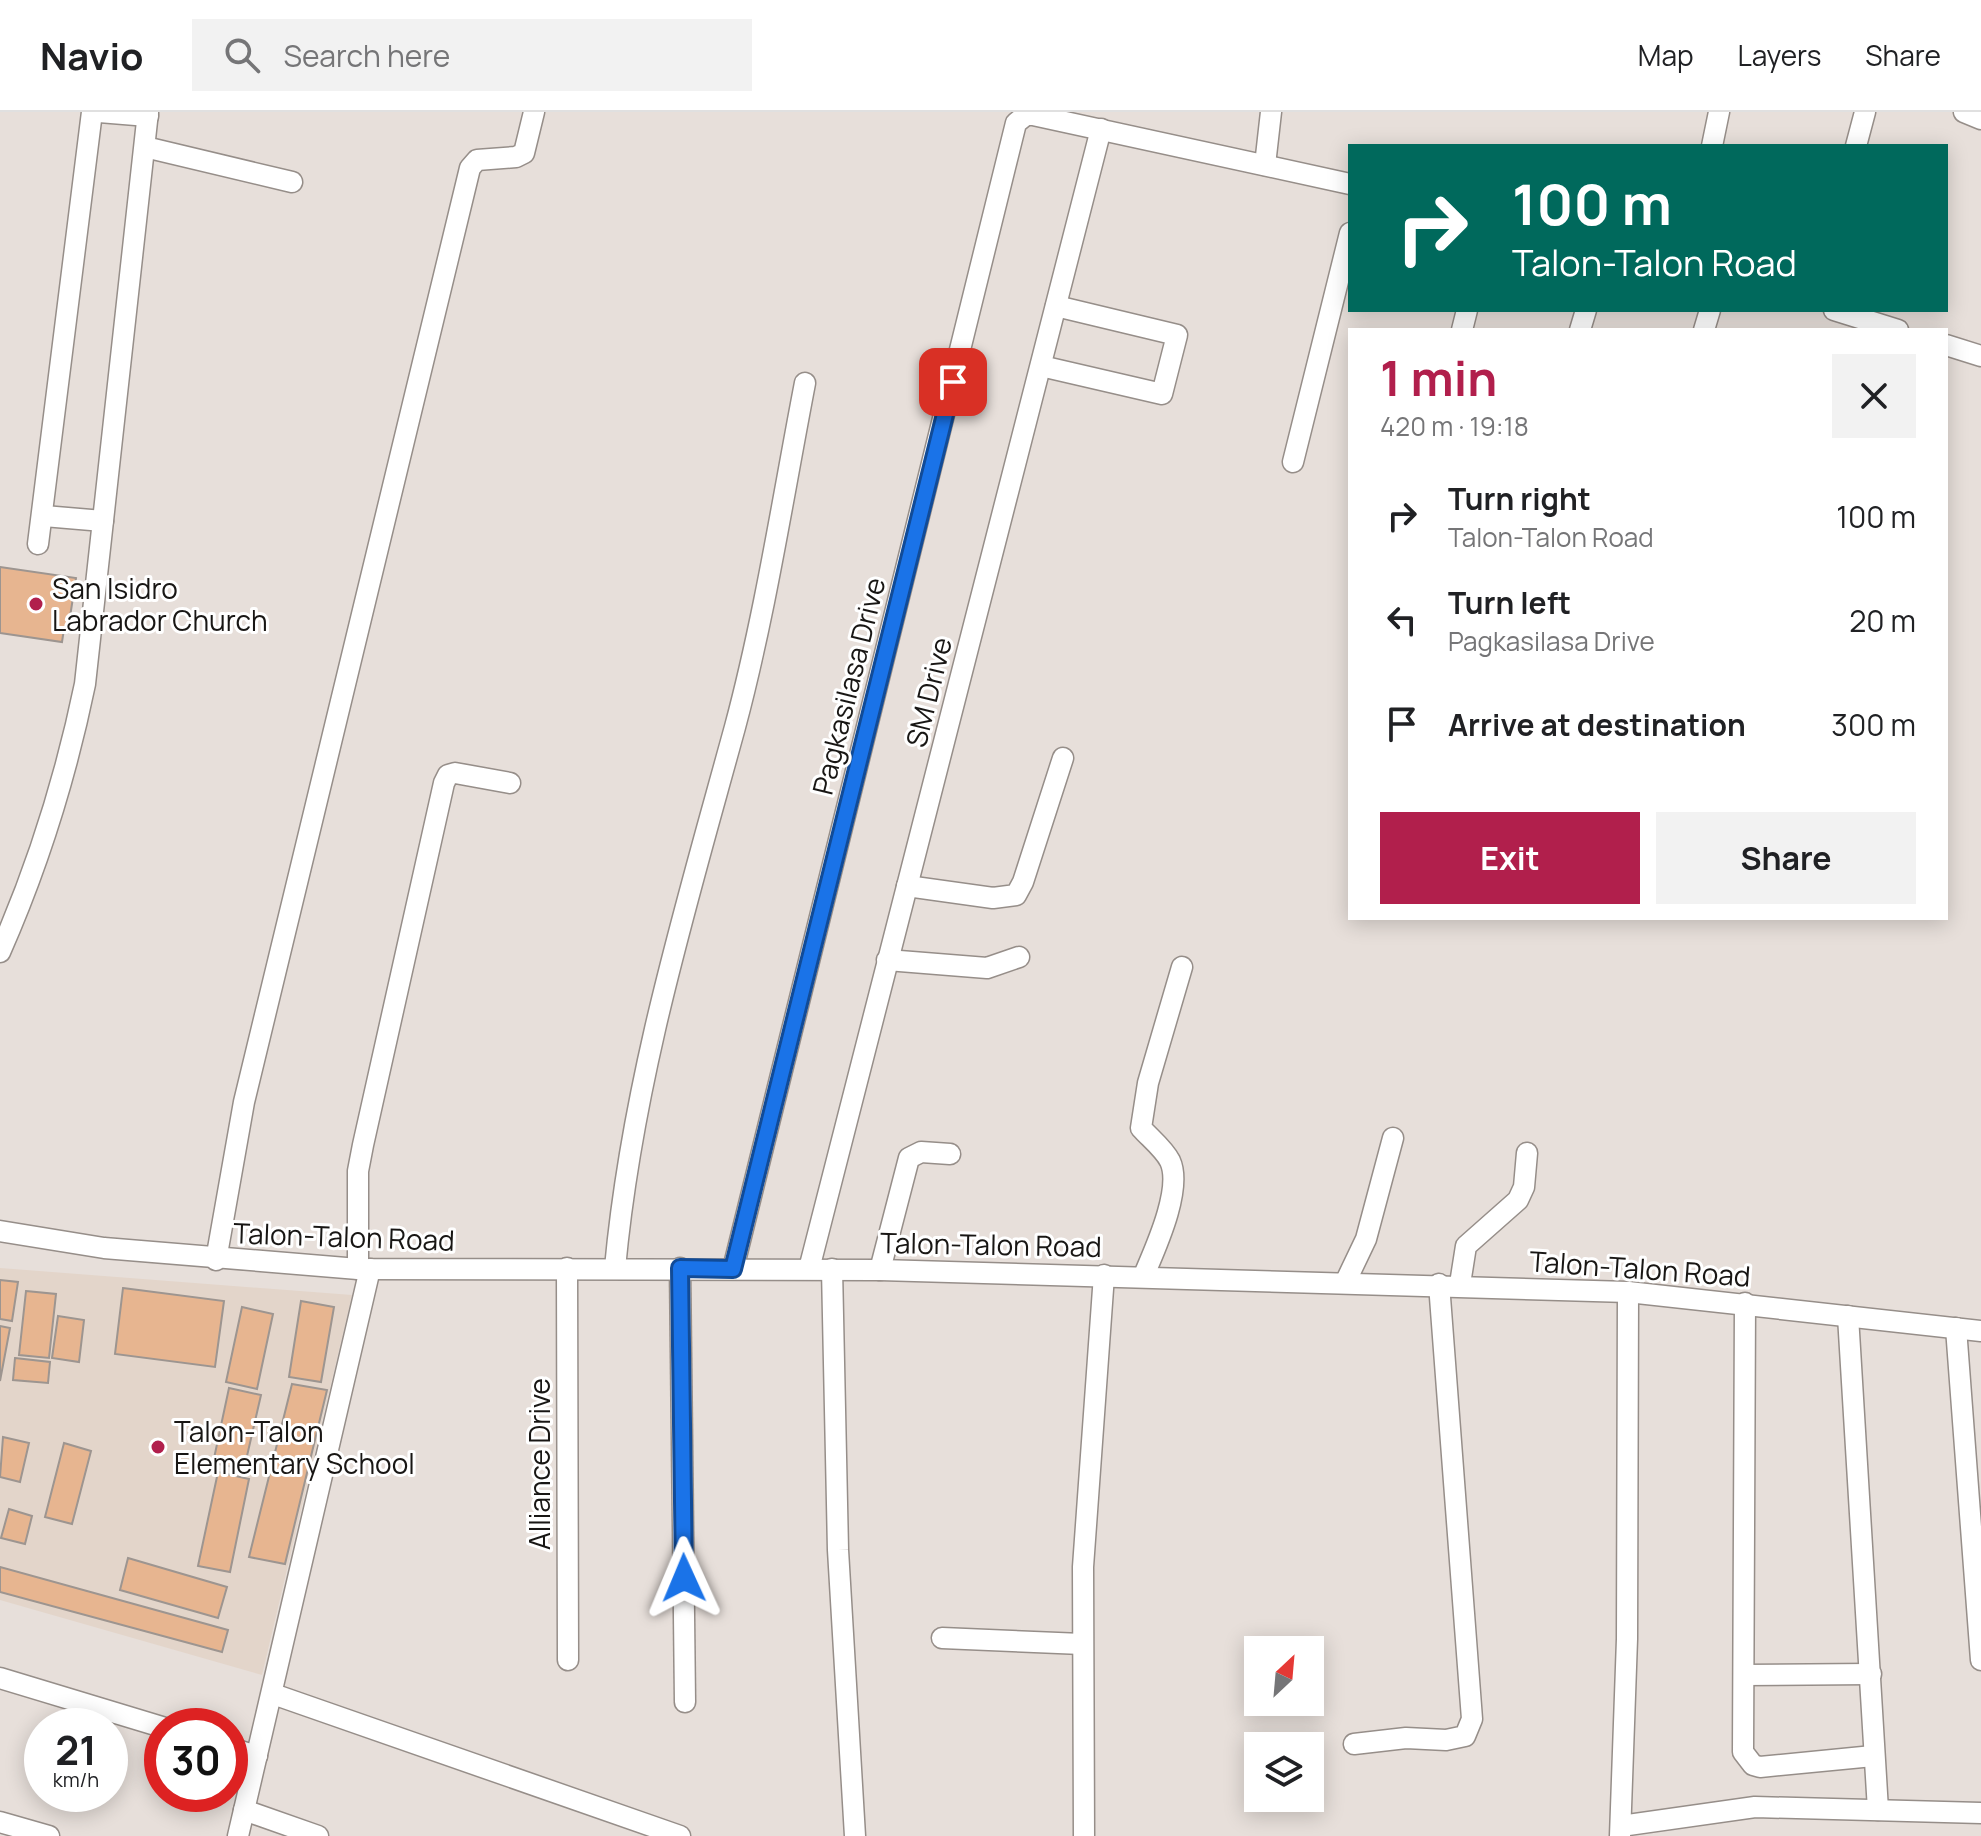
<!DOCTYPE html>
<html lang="en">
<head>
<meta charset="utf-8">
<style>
	:root { --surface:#fff; --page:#f2f2f2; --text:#202124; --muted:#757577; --line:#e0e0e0; --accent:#b11f4c }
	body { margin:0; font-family:Manrope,sans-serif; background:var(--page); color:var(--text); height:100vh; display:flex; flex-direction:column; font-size:30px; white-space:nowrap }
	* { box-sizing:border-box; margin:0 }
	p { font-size:26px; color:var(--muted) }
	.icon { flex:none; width:44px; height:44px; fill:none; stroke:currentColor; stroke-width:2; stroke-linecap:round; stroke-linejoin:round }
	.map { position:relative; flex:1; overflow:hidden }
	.details { position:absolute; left:1348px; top:216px; width:600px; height:592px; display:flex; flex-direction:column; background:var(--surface); border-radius:0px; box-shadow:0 4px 20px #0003 }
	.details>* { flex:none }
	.top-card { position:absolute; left:1348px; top:32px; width:600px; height:168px; border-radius:0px; box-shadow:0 4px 20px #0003; background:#00695c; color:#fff; overflow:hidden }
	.needle { width:52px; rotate:26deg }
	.buttons { position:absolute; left:1244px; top:1524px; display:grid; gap:16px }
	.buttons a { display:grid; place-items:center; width:80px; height:80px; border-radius:0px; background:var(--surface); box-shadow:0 4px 20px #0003; font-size:40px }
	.speed { position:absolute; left:24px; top:1596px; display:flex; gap:16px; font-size:40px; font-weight:700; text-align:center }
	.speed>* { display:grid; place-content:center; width:104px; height:104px; border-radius:50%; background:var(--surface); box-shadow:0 4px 20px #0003; line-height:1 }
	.speed small { font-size:20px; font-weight:400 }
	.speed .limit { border:12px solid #d22; background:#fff; color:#111 }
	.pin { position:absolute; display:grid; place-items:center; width:68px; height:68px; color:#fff; margin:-34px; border-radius:16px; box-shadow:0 4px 12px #0006 }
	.me { position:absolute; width:88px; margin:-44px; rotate:359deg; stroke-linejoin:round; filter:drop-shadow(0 0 6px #0008) }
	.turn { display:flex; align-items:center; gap:28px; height:168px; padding:0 32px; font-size:36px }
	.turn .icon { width:104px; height:104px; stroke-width:2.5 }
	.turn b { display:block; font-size:56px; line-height:68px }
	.round { display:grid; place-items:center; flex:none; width:84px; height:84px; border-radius:0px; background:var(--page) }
	.summary { display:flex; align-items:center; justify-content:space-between; height:136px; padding:0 32px }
	h1 { font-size:48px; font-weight:700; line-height:60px; color:var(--accent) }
	.button { display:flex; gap:16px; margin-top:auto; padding:16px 32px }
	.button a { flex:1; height:92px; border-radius:0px; background:var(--accent); color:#fff; font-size:32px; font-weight:700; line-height:92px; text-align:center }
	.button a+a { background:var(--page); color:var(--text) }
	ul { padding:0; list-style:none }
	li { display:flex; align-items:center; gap:24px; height:104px; padding:0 32px }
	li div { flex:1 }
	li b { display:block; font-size:30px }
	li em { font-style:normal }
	header { display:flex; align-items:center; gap:48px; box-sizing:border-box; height:112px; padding:0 40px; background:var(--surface); border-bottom:2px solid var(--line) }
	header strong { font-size:38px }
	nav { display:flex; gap:44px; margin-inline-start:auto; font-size:28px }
	.search { width:560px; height:72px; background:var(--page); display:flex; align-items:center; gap:20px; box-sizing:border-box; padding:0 28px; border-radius:0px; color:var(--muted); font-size:30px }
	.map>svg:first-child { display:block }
	.built { fill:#e3d5ca }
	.building { fill:#e7b590; stroke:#9d9590; stroke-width:2 }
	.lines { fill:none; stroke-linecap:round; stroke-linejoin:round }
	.minor-casing { stroke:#968e89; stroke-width:23 }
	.minor { stroke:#fff; stroke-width:20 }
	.route-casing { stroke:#114b97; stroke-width:20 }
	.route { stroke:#1a73e8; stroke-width:14 }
	.poi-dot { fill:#b11f4c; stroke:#fff; stroke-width:3 }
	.labels { text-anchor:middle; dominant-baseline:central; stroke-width:6; stroke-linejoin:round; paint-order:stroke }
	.poi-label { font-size:28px; fill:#181614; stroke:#fff; text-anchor:start }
	.street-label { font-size:28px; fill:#181614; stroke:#fff }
</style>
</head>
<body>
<header>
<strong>Navio</strong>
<div class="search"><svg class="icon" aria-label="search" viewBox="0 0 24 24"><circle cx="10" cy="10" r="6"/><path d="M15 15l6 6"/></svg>Search here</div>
<nav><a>Map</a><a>Layers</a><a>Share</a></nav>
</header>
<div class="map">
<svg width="1981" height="1724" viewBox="0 0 1981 1724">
	<rect width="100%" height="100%" fill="#e7dfda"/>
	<!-- built -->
	<path class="built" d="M0 1156 352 1183 262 1563 0 1488Z"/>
	<!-- building -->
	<g class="building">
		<path d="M0 455 76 466 68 518 64 517 62 530 0 521Z"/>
		<path d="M0 1168 18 1170 12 1209 0 1207Z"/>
		<path d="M123 1176 224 1189 215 1255 115 1242Z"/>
		<path d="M26 1179 56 1182 49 1246 19 1243Z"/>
		<path d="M301 1189 334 1195 321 1270 289 1265Z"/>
		<path d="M242 1195 273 1202 257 1277 226 1270Z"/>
		<path d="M58 1204 84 1208 79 1250 52 1246Z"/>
		<path d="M0 1214 10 1216 0 1269Z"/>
		<path d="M15 1246 50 1250 48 1271 13 1268Z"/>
		<path d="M292 1272 327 1278 285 1452 249 1445Z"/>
		<path d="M229 1276 261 1283 244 1357 213 1351Z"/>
		<path d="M3 1325 29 1331 20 1370 0 1365Z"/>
		<path d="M64 1331 91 1339 72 1412 45 1405Z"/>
		<path d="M218 1360 249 1367 230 1460 198 1454Z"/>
		<path d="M9 1397 32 1404 25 1432 1 1426Z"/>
		<path d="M128 1446 227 1475 218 1506 120 1478Z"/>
		<path d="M0 1455 228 1518 222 1540 0 1480Z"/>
	</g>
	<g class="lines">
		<defs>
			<g id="minor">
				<path d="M99 0 148 4"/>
				<path d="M1964 0 1981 7"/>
				<path d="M1712 34 1719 0"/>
				<path d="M1856 34 1865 0"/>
				<path d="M145 35 292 70"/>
				<path d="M1265 53 1271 0"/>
				<path d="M1834 198 1898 218"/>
				<path d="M1462 218 1467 198"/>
				<path d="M1580 218 1586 198"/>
				<path d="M1704 218 1710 198"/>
				<path d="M1946 233 1981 244"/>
				<path d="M1041 254 1162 282 1177 223 1056 194"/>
				<path d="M1293 350 1350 121"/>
				<path d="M44 404 103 409"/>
				<path d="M38 432 92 0"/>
				<path d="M907 774 993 786 1016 783 1023 770 1063 646"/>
				<path d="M0 840C38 754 66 664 85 572L148 0"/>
				<path d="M887 848 987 856 1019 845"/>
				<path d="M0 1119 104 1136 358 1157 880 1158 1628 1180 1981 1219"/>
				<path d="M216 1148 244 990 470 56 477 48 516 45 524 41 534 0"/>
				<path d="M567 1156 568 1548"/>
				<path d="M615 1156C632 971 686 794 735 615 765 503 783 385 805 271"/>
				<path d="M680 1156 685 1590"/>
				<path d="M358 1157V1059L363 1033 444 671 448 663 455 661 510 671"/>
				<path d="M733 1157 1016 11 1026 3H1033L1350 72"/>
				<path d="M809 1157 1101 17"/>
				<path d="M832 1157 838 1438 855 1724"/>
				<path d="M880 1158 909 1046 921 1040 950 1042"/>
				<path d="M1144 1163C1155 1137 1183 1077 1170 1049 1164 1037 1150 1026 1141 1016L1148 971 1182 855"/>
				<path d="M1345 1171 1366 1127 1393 1026"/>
				<path d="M1460 1172 1466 1134 1518 1088 1524 1075 1527 1041"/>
				<path d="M1745 1191 1743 1640 1753 1653 1760 1655 1873 1644"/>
				<path d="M1848 1204 1878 1698"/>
				<path d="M1956 1216 1981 1548"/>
				<path d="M942 1526 1082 1532"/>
				<path d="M1744 1563 1871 1562"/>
				<path d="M0 1566 162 1615"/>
				<path d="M273 1582 680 1724"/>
				<path d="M1354 1632 1406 1626 1446 1628 1465 1624 1472 1607 1439 1172"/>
				<path d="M230 1636 257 1644"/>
				<path d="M244 1698 318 1724"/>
				<path d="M0 1710 49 1724"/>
				<path d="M1621 1714 1755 1695 1981 1701"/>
				<path d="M238 1724 370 1157"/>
				<path d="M1084 1724 1083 1455 1104 1163"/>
				<path d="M1620 1724 1627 1527 1628 1180"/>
			</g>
		</defs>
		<!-- minor casing -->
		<use href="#minor" class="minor-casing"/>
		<!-- minor -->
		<use href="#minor" class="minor"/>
	</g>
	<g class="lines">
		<defs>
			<path id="route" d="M684 1466 680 1156 733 1157 953 270"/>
		</defs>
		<!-- route casing -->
		<use href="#route" class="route-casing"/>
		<!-- route -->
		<use href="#route" class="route"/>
	</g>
	<!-- markers -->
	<g class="poi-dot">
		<circle cx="36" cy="492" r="8"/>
		<circle cx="158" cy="1335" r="8"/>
	</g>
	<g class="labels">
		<!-- poi labels -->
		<g class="poi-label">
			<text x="52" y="476">San Isidro<tspan x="52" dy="32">Labrador Church</tspan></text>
			<text x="174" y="1319">Talon-Talon<tspan x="174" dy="32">Elementary School</tspan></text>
		</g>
		<!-- street labels -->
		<g class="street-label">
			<text transform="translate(848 574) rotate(-76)">Pagkasilasa Drive</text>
			<text transform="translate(928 580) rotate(-76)">SM Drive</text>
			<text transform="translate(344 1124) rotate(2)">Talon-Talon Road</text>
			<text transform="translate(991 1132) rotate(1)">Talon-Talon Road</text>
			<text transform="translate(1640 1156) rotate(4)">Talon-Talon Road</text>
			<text transform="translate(539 1352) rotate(-90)">Alliance Drive</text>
		</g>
	</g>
</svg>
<div class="buttons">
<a><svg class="needle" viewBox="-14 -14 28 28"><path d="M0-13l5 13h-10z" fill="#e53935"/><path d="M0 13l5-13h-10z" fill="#757577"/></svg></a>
<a><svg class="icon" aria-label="layers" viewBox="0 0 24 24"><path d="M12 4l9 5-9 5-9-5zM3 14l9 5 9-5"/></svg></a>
</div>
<div class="speed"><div>21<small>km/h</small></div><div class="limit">30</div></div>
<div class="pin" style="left:953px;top:270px;background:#d93025"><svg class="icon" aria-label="arrive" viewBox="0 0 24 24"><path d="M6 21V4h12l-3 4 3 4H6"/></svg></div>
<svg class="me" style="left:684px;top:1466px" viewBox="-20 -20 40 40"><path d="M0-17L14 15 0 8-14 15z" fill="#1a73e8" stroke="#fff" stroke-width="4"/></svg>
<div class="top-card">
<div class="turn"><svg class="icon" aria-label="right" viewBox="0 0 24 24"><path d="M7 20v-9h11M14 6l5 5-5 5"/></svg><div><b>100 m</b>Talon-Talon Road</div></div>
</div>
<section class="details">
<div class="summary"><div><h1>1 min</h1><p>420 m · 19:18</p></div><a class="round"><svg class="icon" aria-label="close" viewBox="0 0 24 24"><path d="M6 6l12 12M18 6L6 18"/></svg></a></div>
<ul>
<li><svg class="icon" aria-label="right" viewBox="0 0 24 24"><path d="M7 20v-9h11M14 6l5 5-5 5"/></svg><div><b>Turn right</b><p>Talon-Talon Road</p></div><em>100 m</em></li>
<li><svg class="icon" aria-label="left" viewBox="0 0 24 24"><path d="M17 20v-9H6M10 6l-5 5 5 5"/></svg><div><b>Turn left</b><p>Pagkasilasa Drive</p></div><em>20 m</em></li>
<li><svg class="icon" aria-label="arrive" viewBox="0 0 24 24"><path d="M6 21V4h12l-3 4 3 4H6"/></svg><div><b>Arrive at destination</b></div><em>300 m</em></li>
</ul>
<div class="button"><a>Exit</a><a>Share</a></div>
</section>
</div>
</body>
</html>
